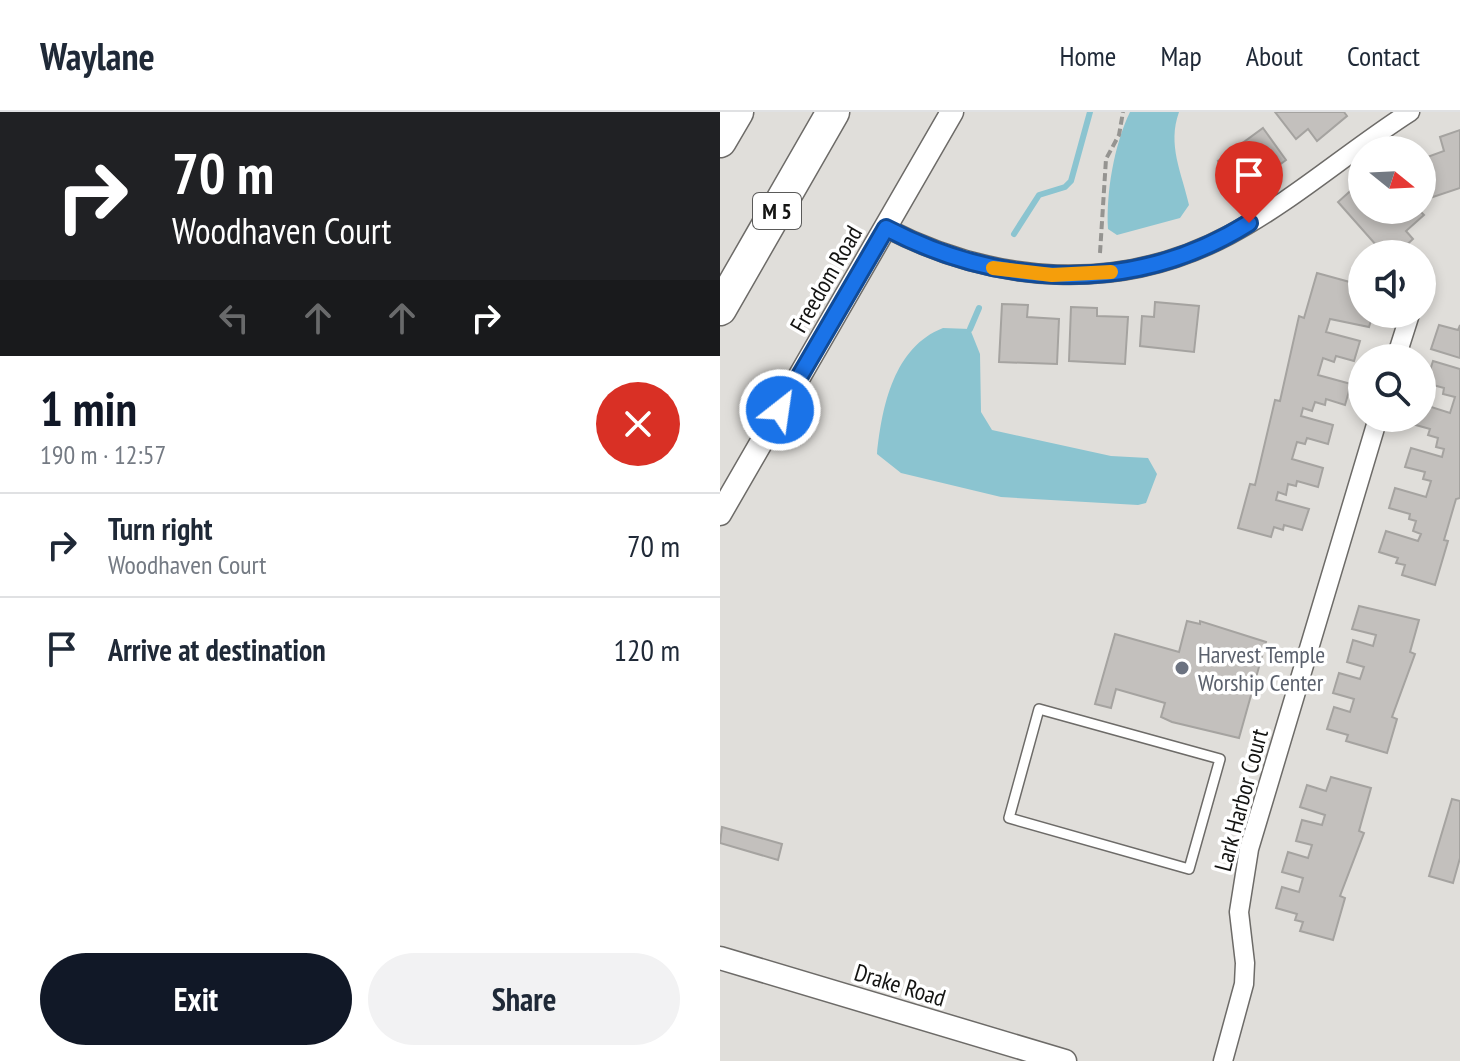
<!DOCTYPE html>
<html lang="en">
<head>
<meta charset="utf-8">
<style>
	:root { --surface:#fff; --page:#f2f2f3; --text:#1f2937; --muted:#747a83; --line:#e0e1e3; --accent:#111827 }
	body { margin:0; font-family:"PT Sans Narrow",sans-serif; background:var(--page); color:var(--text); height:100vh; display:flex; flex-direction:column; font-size:30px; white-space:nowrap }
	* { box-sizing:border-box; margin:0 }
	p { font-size:26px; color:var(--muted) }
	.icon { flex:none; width:44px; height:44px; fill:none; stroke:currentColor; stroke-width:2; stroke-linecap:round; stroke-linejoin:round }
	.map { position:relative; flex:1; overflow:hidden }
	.panel { display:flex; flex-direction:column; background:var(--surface); width:720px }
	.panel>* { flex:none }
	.top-card { background:#202124; color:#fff; overflow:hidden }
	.needle { width:52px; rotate:108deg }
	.buttons { position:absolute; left:628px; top:24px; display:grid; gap:16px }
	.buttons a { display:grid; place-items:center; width:88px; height:88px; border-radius:50%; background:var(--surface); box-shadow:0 4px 12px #0003; font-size:40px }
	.pin { position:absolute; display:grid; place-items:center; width:68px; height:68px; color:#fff; margin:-82px -34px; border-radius:50% 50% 50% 0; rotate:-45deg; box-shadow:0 0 8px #0007 }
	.pin .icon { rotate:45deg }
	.me { position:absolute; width:88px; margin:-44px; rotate:30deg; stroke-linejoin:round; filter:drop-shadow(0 0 6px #0008) }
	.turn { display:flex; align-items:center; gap:28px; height:168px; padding:0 40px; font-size:36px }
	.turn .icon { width:104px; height:104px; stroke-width:2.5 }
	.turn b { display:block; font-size:56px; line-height:68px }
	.lanes { display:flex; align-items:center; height:76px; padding:0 40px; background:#0003; justify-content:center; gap:40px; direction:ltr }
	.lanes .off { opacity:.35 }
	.round { display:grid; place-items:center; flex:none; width:84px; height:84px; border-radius:42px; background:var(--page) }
	.summary { display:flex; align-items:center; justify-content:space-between; height:136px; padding:0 40px }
	h1 { font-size:48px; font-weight:600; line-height:60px; color:var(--accent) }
	.primary-button { display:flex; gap:16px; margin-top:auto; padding:16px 40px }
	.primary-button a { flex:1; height:92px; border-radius:48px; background:var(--accent); color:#fff; font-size:32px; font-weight:600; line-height:92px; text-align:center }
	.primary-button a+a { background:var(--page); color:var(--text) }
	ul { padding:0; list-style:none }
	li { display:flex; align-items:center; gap:24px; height:104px; padding:0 40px; border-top:2px solid var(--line) }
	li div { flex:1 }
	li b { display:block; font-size:30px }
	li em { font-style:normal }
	header { display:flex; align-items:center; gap:48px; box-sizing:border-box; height:112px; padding:0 40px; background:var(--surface); border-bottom:2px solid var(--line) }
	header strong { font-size:38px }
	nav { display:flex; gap:44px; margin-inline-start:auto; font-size:28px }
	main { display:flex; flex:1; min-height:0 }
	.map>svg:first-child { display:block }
	.water { fill:#8bc4d0 }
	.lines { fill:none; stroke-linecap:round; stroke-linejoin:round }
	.stream { stroke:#8bc4d0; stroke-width:6 }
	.building { fill:#c3c0bd; stroke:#a5a3a0; stroke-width:2 }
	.service-casing { stroke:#6d6b68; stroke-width:12 }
	.minor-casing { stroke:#6d6b68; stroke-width:21 }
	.tertiary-casing { stroke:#6d6b68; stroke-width:25 }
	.motorway-casing { stroke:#6d6b68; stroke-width:35 }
	.path { stroke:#959491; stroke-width:4; stroke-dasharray:8 4; stroke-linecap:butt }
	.service { stroke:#fff; stroke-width:9 }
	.minor { stroke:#fff; stroke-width:18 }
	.tertiary { stroke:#fff; stroke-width:22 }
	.motorway { stroke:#fff; stroke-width:32 }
	.route-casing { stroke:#114b97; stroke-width:20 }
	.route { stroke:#1a73e8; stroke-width:14 }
	.slow { stroke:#f59e0b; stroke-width:14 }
	.worship-dot { fill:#6b7280; stroke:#fff; stroke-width:3 }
	.labels { text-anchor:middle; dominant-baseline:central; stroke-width:7; stroke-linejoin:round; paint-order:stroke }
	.shield { fill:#fff; stroke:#5a5a59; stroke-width:2 }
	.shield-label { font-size:22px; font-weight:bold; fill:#141412 }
	.street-label { font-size:24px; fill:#141412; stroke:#fff }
	.worship-label { font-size:24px; fill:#5b616d; stroke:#fff; text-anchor:start }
</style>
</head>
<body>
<header>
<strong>Waylane</strong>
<nav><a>Home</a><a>Map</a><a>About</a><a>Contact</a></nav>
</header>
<main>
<section class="panel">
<div class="top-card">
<div class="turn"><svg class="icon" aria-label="right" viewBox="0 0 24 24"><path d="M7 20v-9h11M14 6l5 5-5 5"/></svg><div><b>70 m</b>Woodhaven Court</div></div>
<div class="lanes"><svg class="icon off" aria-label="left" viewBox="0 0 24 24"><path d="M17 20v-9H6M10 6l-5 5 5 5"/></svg><svg class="icon off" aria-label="ahead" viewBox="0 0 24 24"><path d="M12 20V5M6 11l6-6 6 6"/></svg><svg class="icon off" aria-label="ahead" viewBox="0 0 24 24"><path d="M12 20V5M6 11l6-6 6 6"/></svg><svg class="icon" aria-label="right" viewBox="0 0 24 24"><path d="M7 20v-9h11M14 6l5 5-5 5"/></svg></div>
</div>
<div class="summary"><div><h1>1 min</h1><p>190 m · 12:57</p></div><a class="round" style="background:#d93025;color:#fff"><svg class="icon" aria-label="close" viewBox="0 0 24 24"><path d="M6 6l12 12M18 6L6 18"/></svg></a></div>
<ul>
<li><svg class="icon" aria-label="right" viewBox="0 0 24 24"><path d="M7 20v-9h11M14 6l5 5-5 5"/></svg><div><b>Turn right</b><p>Woodhaven Court</p></div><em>70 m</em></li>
<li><svg class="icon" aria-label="arrive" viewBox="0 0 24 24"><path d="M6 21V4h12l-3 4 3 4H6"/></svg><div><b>Arrive at destination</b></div><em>120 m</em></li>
</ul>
<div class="primary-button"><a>Exit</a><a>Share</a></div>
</section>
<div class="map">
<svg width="740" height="949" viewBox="0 0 740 949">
	<rect width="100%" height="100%" fill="#e0deda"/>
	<!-- water -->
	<g class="water">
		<path d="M410 0H459C447 33 462 61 469 93L460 106 397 123 388 117C386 81 394 33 410 0Z"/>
		<path d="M223 216 250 217 260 242 261 300 272 318 391 344 428 346 437 362 426 391 418 393 281 385 181 361 157 342C162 294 174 235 223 216Z"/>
	</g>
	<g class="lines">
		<!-- stream -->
		<g class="stream">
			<path d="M294 122 319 83 345 75 351 69 370 0"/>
			<path d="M250 217 259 196"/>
		</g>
	</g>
	<!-- building -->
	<g class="building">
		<path d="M555 0H624L627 4 597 29 588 17 576 27Z"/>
		<path d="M543 16 566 48 521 81 498 49Z"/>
		<path d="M740 18V76L707 87 702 72V47L724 39 720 25Z"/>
		<path d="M637 73 642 78V98H699L704 103 686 119 693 127 677 142H664L618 90Z"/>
		<path d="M597 161 637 172 634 182 642 188V202H653L649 215 610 207 606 220 640 229 634 249 616 244 614 250 603 246 598 263 631 272 625 293 606 287 605 293 595 290 592 299 583 296 581 304 613 313 608 332 587 326 585 332 577 330 572 347 603 356 598 375 577 369 576 374 568 372 566 383 558 380 556 388 589 397 582 418 564 413 563 418 554 415 551 425 518 416 530 372 535 373 555 288 560 289 579 204 584 206Z"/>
		<path d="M435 190 479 194 474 240 420 234 422 204 434 205Z"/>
		<path d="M282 192 308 193 307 205 339 207 337 252 279 250Z"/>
		<path d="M351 195 377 196V204L408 205 405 252 349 249Z"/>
		<path d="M719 213 738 218 740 213V246L711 237Z"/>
		<path d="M713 249 740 257V386L736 387 724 428 728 429 715 473 682 463 685 453 676 451 678 446 659 440 666 419 698 429 701 422 693 419 696 409 689 407 690 402 669 396 675 376 706 385 711 369 703 367 705 360 685 355 691 336 722 345 724 337 716 335 718 326 708 323 710 317 692 312 693 306H702V292L730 301 735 285 723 282 724 276 706 271Z"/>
		<path d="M639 494 699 508 690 540 695 542 672 605 677 607 667 641 626 629 628 623 607 617 614 595 630 600 634 587 613 581 619 561 640 567 644 555 627 550 633 528 653 534 656 523 632 517Z"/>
		<path d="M467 509 480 512V509L546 530 519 626 452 610 441 605 445 591 396 577 391 596 375 592 395 522 459 540Z"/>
		<path d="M611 665 651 676 639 719 644 721 620 784 625 786 613 828 580 819 583 810 575 808 577 802 556 796 562 775 579 780 583 766 562 760 568 740 588 746 592 733 576 729 582 708 602 713 605 703 580 695 587 673 606 679Z"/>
		<path d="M732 687 740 689V746L733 771 709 764Z"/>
		<path d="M2 715 62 732 58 748 0 731Z"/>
	</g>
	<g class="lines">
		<defs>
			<path id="service" d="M319 597 500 647 469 757 289 706Z"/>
			<g id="minor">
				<path d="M166 116C275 172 398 182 509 123 573 89 629 39 690 0"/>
				<path d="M676 246 690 202"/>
				<path d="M503 949 524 872 525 851 519 800 529 737 658 306"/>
			</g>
			<g id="tertiary">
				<path d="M0 402 232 0"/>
				<path d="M0 846 345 949"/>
			</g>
			<g id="motorway">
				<path d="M0 29 17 0"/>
				<path d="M0 197 113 0"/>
			</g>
		</defs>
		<!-- service casing -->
		<use href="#service" class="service-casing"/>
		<!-- minor casing -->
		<use href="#minor" class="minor-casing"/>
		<!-- tertiary casing -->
		<use href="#tertiary" class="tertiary-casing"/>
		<!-- motorway casing -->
		<use href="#motorway" class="motorway-casing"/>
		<!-- path -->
		<path class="path" d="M380 141 386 47 399 23 403 0"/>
		<!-- service -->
		<use href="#service" class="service"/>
		<!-- minor -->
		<use href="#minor" class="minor"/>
		<!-- tertiary -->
		<use href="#tertiary" class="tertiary"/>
		<!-- motorway -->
		<use href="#motorway" class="motorway"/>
	</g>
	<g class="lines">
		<defs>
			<path id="route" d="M60 298 166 116C282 177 416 182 529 111"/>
		</defs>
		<!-- route casing -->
		<use href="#route" class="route-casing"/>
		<!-- route -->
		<use href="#route" class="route"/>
		<!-- slow -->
		<path class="slow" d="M273 156 332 163 391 160"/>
	</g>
	<!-- markers -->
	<circle class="worship-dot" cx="462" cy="556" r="8"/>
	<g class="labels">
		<!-- shield labels -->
		<rect class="shield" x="33" y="81" width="48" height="36" rx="6"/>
		<g class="shield-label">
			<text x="57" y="99">M 5</text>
		</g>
		<!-- street labels -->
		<g class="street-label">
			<text transform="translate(106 167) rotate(-60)">Freedom Road</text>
			<text transform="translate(521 688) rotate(-75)">Lark Harbor Court</text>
			<text transform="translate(180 873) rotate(17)">Drake Road</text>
		</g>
		<!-- worship labels -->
		<g class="worship-label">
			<text x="478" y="542">Harvest Temple<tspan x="478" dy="28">Worship Center</tspan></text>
		</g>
	</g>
</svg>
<div class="buttons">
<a><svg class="needle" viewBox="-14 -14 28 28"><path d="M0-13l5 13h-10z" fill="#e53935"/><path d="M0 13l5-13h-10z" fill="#747a83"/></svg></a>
<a><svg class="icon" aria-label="sound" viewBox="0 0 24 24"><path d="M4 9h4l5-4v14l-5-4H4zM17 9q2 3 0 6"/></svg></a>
<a><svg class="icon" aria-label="search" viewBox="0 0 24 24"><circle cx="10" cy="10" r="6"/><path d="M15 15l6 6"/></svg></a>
</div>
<div class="pin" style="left:529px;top:111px;background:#d93025"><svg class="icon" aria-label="arrive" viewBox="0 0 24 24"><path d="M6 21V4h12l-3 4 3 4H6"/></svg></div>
<svg class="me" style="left:60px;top:298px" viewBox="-20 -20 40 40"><circle r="17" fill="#1a73e8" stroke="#fff" stroke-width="3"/><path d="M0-11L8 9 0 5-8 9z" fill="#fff"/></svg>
</div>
</main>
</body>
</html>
